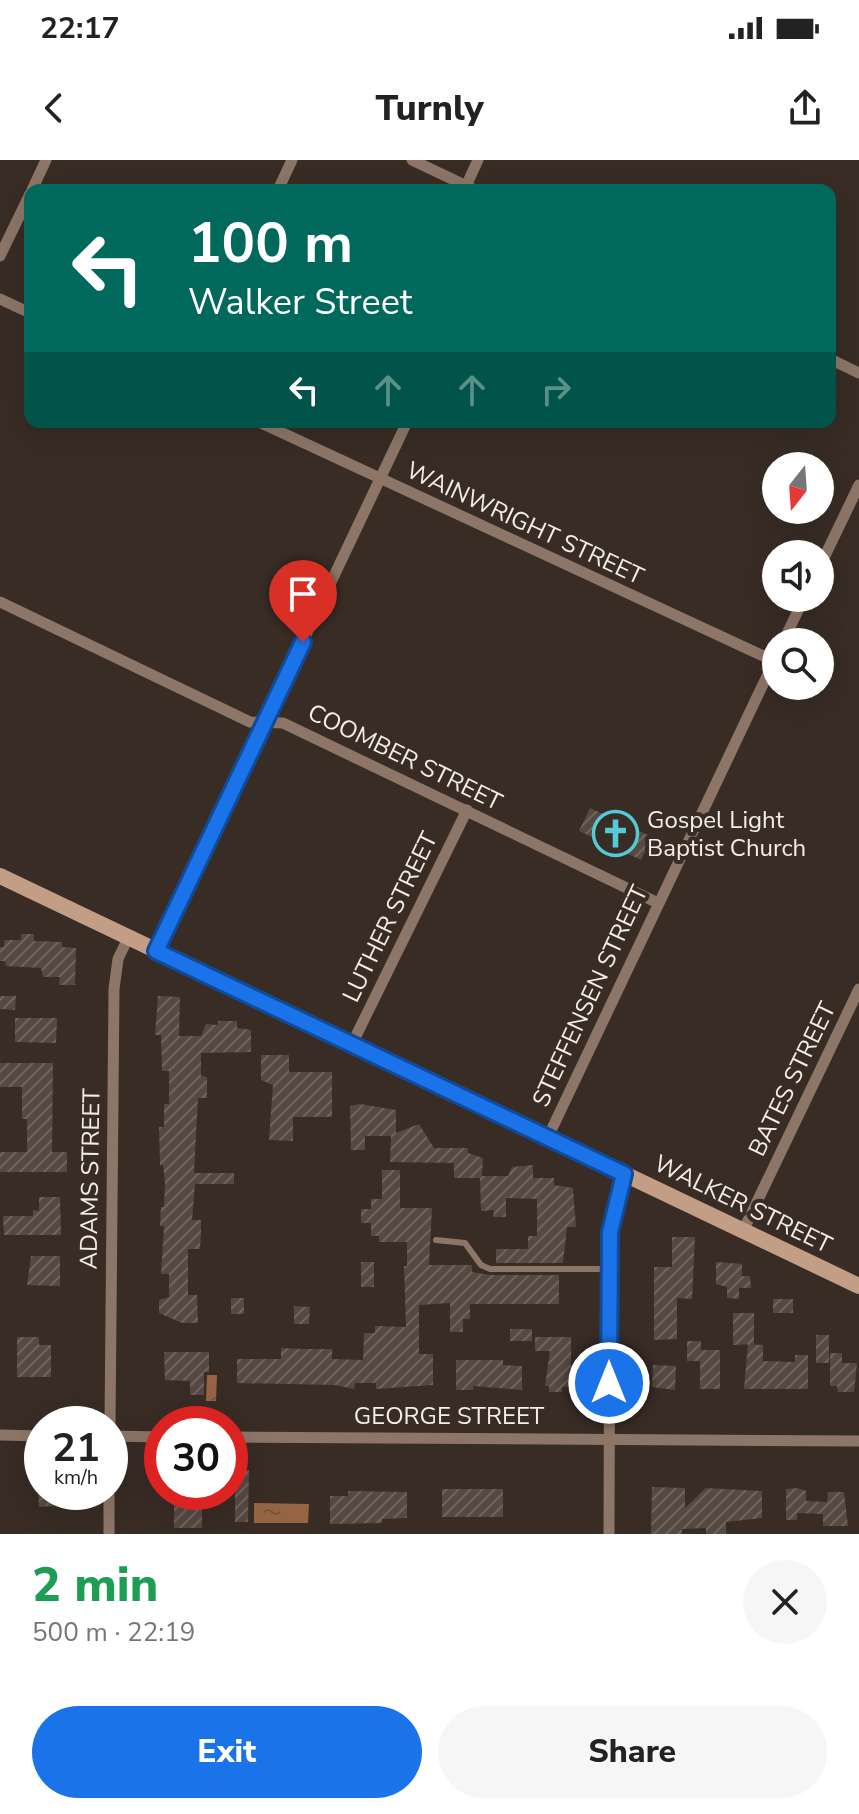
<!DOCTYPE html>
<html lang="en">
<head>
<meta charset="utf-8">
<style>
	:root { --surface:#fff; --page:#f6f6f6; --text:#222; --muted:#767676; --accent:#1a73e8 }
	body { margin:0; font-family:"Nunito Sans",sans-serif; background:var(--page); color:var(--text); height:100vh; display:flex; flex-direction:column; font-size:30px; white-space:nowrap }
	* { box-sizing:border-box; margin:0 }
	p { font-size:26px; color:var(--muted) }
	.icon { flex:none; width:44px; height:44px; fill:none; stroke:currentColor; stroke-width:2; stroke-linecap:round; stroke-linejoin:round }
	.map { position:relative; height:1374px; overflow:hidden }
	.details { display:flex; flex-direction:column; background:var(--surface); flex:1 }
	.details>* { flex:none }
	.hud { position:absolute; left:24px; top:24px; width:812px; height:244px; border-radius:16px; box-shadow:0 8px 32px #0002; background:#00695c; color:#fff; overflow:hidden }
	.needle { width:52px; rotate:197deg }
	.buttons { position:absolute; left:762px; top:292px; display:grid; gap:16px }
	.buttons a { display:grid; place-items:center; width:72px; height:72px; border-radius:50%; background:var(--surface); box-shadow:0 8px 32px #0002; font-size:40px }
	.speed { position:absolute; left:24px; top:1246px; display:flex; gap:16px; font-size:40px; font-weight:700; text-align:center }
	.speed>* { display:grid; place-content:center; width:104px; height:104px; border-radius:50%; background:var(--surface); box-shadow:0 8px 32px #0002; line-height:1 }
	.speed small { font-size:20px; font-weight:400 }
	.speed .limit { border:12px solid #d22; background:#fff; color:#111 }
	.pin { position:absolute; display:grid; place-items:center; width:68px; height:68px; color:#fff; margin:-82px -34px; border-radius:50% 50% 50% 0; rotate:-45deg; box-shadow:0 0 8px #0007 }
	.pin .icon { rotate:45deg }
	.me { position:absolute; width:88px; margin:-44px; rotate:0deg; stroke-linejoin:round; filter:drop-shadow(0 0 6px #0008) }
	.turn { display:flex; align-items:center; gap:28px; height:168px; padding:0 32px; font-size:36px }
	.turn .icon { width:104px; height:104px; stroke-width:2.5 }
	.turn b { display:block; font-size:56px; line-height:68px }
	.lanes { display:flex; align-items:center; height:76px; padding:0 32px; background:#0003; justify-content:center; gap:40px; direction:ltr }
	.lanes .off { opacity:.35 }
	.round { display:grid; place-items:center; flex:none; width:84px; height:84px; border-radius:42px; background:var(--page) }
	.headline { display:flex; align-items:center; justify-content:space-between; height:136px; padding:0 32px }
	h1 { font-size:48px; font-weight:800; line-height:60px; color:#1e9e55 }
	.button { display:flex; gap:16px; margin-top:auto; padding:16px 32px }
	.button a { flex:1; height:92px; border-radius:48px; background:var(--accent); color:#fff; font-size:32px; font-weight:800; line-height:92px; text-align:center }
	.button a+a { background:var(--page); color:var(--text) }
	.status { display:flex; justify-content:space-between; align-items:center; height:56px; padding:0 40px; background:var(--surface); direction:ltr }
	.status svg { height:22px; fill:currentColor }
	header { display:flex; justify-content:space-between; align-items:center; height:104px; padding:0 32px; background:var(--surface); font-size:36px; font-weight:800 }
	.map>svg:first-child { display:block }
	.water { fill:url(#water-ripples) }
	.building { fill:url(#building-hatch) }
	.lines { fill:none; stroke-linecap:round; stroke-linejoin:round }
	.lane { stroke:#8d7667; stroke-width:6 }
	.street { stroke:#8d7667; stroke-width:11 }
	.secondary { stroke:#c39e86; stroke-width:16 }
	.route-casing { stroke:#114b97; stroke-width:20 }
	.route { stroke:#1a73e8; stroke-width:14 }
	.labels { text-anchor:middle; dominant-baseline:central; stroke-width:8; stroke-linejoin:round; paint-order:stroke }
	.street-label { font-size:24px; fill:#f4ede8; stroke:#382c25 }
	.poi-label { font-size:24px; fill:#f4ede8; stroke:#382c25; text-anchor:start }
</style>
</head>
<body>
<div class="status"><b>22:17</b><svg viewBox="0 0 49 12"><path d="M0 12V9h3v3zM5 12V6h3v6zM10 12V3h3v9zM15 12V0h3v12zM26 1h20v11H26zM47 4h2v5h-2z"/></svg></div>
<header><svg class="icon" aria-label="back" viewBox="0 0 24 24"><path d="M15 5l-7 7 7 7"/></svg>Turnly<svg class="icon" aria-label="share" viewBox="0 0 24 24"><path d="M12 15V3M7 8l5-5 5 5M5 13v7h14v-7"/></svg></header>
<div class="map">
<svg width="859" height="1374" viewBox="0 0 859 1374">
	<defs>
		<pattern id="water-ripples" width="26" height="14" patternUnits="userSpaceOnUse" patternTransform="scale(2)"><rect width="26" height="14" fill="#976443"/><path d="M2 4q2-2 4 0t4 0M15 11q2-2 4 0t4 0" fill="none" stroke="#705644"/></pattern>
		<pattern id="building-hatch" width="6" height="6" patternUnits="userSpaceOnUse" patternTransform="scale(2)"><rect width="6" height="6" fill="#564941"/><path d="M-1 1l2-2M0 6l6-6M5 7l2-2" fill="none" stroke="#6f645c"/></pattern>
	</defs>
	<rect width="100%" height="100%" fill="#382c25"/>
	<!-- water -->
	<g class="water">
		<path d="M207 1215H217L216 1241H206Z"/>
		<path d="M254 1343 309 1344 308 1363H254Z"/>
	</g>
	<!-- building -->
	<g class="building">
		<path d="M590 648 652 677 641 700 579 671Z"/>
		<path d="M21 774H34V781L62 782V787L76 788 75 825H59L60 817H43L41 808 6 806 5 801H0V787H4V780H21Z"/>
		<path d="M0 836H16L15 850 0 849Z"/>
		<path d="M158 836 180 837 179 876H201L206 864 218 865V861H237V868L251 870V892L201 893V916L207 917V938H198L194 1013H234V1024H195L192 1060H201V1073L200 1089H188V1135H197L198 1163H182L159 1153V1140L169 1137V1114H161L164 1066H160L161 1047H164L165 1022 163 1005H160L159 967H164V944H169V911H162L161 875H155Z"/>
		<path d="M15 858H57L56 883 15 882Z"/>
		<path d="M261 895H289V912H332V957H293V981L269 980 273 925 261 920Z"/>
		<path d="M0 903H53L52 992H67V1012H0V992H27V959H22V927H0Z"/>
		<path d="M360 944 396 950V973L419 964 434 988H468V993L483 998 482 1016H508L512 1007 533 1005V1018H554V1025L573 1028 576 1067H567L563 1103H496V1089H528V1076H537V1039L506 1038V1057H493L494 1050 481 1051 480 1018H454V1003L390 1002 391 976H365V990H351L350 946Z"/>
		<path d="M382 1010H400V1048H432L429 1105H472V1112L490 1115H559V1144H470V1159H463V1172H450V1143L419 1145V1194H433V1225L376 1229V1223H355L354 1229 335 1225 237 1223V1199H281V1188L303 1189H332V1199L363 1200 364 1173H375V1166L406 1167 404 1106H407V1082H379V1076H371V1063H361V1049H371V1039H382Z"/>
		<path d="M39 1037H60L61 1075H4L3 1056H33V1050L39 1051Z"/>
		<path d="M672 1077H695L692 1139 677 1138V1179L654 1180V1107H672Z"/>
		<path d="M31 1096H60V1126L27 1125Z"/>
		<rect x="361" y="1102" width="13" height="25"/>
		<path d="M716 1102 742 1104V1116H750L751 1128H739V1139L727 1138V1127L716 1124Z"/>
		<rect x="231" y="1138" width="13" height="16"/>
		<rect x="773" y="1139" width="20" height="14"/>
		<path d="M294 1146 310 1147 309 1164H294Z"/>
		<path d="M733 1153H754V1184L733 1185Z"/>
		<rect x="510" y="1169" width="22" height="12"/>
		<rect x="816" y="1175" width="13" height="28"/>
		<path d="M17 1177H39V1185H51V1217H17Z"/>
		<path d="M535 1177H571V1227H562V1232H549V1226H545L550 1191H535Z"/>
		<path d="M687 1181H701V1190H720V1229H700V1201H687Z"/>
		<path d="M748 1184 763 1185V1201L795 1202V1195H808V1229H744Z"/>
		<path d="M164 1192H209V1212H204V1235H190V1221L165 1220Z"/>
		<path d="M830 1193H842V1203H857L854 1232H838L837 1226H830Z"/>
		<path d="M456 1200H503V1205L522 1206V1230L473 1226V1230H456Z"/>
		<path d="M653 1205 676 1206 675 1230 652 1227Z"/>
		<path d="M249 1310 248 1362H235V1311Z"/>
		<path d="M652 1327 685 1328V1348L706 1328 762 1331V1358L726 1362V1374H706V1368L682 1369V1374H651Z"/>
		<path d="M797 1328 806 1331V1341L827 1342 828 1332H844L848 1366H823V1354L797 1353V1360H786V1329Z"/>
		<rect x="442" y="1329" width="61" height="28"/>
		<path d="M348 1331 407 1332V1358L382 1359V1363L330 1364V1336H348Z"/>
		<path d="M38 1332H67V1345L39 1347Z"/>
		<rect x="174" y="1340" width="28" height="28"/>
	</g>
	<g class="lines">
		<!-- lane -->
		<path class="lane" d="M436 1080 465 1083 481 1105 490 1109H609"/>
		<!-- street -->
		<g class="street">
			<path d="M412 0 475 30"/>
			<path d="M466 26 478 0"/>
			<path d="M32 30 46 0"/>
			<path d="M278 30 292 0"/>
			<path d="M0 96 30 34"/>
			<path d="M0 139 30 153"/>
			<path d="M830 199 859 213"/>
			<path d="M259 262 774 501"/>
			<path d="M820 406 859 325"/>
			<path d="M0 442 250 562 283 563 658 743"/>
			<path d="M783 482 804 438"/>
			<path d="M156 791 407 262"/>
			<path d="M352 884 467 650"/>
			<path d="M548 977 776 497"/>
			<path d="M743 1071 859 829"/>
			<path d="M110 1264 114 829 118 799 128 778"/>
			<path d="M0 1275 42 1276"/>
			<path d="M110 1276 162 1277"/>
			<path d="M230 1277 859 1281"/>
			<path d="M109 1374V1332"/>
			<path d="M609 1374 610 1072 614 1042 624 1014"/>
		</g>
		<!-- secondary -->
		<path class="secondary" d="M0 716 859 1126"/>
	</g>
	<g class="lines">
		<defs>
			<path id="route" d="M303 482 156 791 624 1014 610 1072 609 1223"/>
		</defs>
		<!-- route casing -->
		<use href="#route" class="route-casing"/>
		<!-- route -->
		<use href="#route" class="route"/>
	</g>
	<!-- icons -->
	<defs>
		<symbol id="church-ring" viewBox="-11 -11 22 22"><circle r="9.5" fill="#382c25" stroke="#52cbd7" stroke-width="1.5"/><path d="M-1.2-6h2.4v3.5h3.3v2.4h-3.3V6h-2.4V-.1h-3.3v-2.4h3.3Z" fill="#52cbd7"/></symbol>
	</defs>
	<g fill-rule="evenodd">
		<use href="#church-ring" x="590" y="648" width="51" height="51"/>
	</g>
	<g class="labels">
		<!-- street labels -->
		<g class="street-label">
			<text transform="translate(525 363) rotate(25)">WAINWRIGHT STREET</text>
			<text transform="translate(405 597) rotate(26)">COOMBER STREET</text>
			<text transform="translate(390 757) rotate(-64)">LUTHER STREET</text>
			<text transform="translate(590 836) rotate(-65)">STEFFENSEN STREET</text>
			<text transform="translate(792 919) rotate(-64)">BATES STREET</text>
			<text transform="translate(90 1019) rotate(-89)">ADAMS STREET</text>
			<text transform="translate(743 1044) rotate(26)">WALKER STREET</text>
			<text x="449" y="1256">GEORGE STREET</text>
		</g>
		<!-- poi labels -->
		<g class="poi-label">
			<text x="647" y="660">Gospel Light<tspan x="647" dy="28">Baptist Church</tspan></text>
		</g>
	</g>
</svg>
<div class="buttons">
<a><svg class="needle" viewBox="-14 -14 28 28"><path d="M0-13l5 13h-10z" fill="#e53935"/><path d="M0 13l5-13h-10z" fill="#767676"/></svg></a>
<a><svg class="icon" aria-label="sound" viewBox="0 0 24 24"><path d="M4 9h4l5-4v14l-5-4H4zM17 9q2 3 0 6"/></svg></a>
<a><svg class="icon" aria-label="search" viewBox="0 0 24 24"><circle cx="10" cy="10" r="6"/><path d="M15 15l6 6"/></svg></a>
</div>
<div class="speed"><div>21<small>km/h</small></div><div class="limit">30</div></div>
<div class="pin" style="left:303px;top:482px;background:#d93025"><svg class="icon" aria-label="arrive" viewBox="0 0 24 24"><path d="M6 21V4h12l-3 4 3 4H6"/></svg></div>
<svg class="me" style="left:609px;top:1223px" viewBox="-20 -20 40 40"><circle r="17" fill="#1a73e8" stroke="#fff" stroke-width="3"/><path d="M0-11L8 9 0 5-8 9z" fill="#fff"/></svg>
<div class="hud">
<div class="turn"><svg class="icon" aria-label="left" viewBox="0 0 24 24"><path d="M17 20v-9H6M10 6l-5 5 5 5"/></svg><div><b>100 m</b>Walker Street</div></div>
<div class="lanes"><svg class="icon" aria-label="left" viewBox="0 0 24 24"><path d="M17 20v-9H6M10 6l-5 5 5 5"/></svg><svg class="icon off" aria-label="ahead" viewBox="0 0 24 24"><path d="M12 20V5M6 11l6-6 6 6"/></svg><svg class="icon off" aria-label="ahead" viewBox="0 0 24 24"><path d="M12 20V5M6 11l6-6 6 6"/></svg><svg class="icon off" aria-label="right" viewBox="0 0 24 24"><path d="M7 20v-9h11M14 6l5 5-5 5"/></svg></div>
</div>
</div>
<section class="details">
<div class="headline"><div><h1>2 min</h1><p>500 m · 22:19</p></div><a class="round"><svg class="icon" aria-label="close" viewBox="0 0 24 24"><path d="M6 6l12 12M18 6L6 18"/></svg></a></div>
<div class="button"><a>Exit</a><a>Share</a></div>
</section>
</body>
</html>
